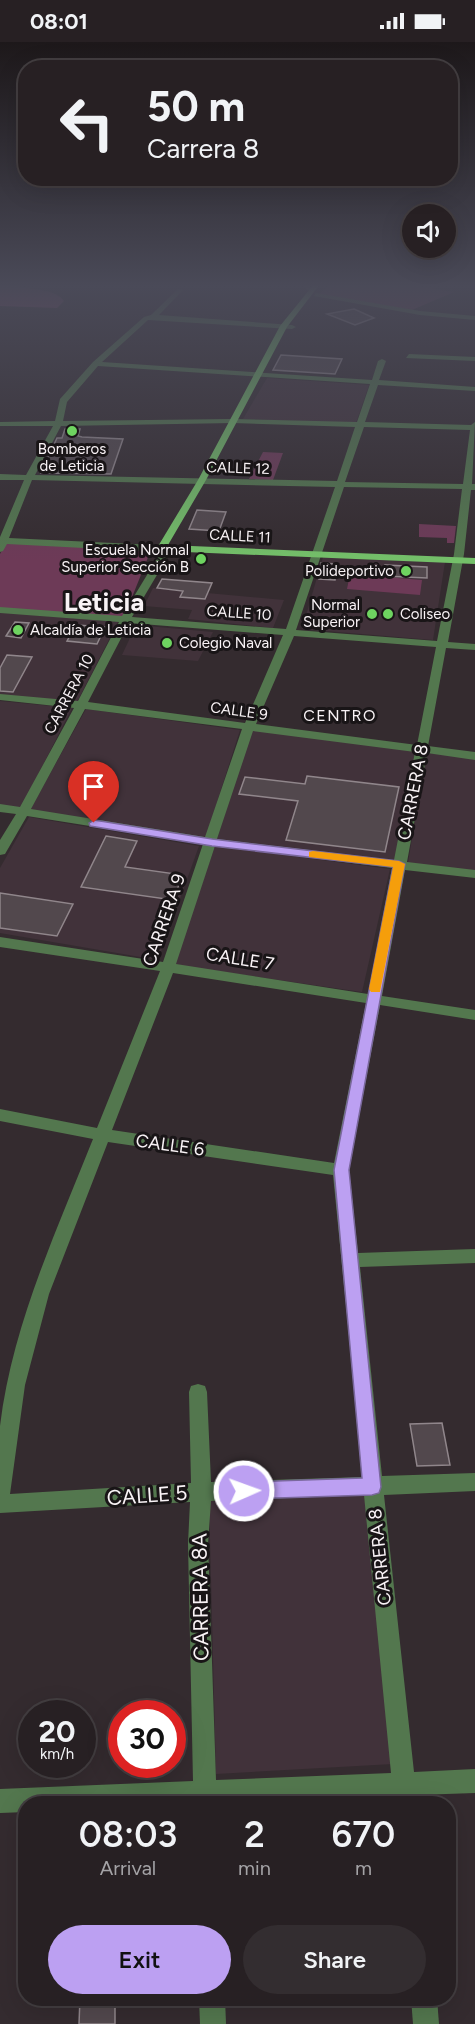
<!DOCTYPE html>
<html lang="en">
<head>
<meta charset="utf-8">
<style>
	:root { --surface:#272023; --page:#332d30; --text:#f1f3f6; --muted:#a4a3a6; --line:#433e41; --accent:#bca0f2 }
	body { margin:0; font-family:Figtree,sans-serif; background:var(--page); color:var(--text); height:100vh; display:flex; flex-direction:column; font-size:22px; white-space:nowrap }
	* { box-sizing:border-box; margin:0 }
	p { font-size:20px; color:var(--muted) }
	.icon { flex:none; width:33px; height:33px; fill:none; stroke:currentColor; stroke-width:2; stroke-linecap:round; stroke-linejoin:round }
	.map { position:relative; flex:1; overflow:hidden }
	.drawer { position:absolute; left:18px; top:1754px; width:438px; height:210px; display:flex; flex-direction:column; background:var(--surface); border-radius:24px; box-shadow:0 6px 24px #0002,0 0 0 2px var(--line) }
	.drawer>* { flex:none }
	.guide { position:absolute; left:18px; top:18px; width:440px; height:126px; border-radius:24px; box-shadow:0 6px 24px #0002,0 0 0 2px var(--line); background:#272023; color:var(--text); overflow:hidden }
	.buttons { position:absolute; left:402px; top:162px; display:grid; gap:12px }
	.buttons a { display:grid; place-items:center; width:54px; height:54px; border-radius:50%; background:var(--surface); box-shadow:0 6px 24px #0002,0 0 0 2px var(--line); font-size:30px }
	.speed { position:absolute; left:18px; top:1658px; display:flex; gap:12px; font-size:30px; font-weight:700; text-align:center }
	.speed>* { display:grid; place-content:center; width:78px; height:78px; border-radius:50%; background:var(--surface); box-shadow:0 6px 24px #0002,0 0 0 2px var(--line); line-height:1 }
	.speed small { font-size:15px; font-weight:400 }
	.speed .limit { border:9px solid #d22; background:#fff; color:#111 }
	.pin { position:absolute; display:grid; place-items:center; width:51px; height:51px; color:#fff; margin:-62px -26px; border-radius:50% 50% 50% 0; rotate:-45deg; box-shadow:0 0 6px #0007 }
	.pin .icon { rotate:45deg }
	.me { position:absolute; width:66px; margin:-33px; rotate:88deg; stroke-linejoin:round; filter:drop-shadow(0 0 4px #0008) }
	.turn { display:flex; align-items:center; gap:21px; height:126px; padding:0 30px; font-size:27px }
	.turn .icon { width:78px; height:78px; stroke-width:2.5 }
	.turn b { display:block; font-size:42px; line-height:51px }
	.eta { display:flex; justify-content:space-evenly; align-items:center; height:102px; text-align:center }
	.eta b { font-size:36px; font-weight:600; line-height:42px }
	.button { display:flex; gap:12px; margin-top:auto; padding:12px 30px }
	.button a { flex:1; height:69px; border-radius:36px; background:var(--accent); color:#111; font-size:24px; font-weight:600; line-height:69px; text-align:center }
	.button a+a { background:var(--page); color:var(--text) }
	.status { display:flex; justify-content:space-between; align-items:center; height:42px; padding:0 30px; background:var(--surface); direction:ltr }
	.status svg { height:16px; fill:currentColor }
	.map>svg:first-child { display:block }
	.built { fill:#41323a }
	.green { fill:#6d3a57 }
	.forest { fill:#8d476f }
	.building { fill:#52484d; stroke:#90868b; stroke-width:1.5 }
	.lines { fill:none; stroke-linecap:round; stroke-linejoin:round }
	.minor { fill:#53774e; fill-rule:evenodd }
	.major { fill:#74c069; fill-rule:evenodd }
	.route { fill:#bca0f2; stroke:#7a689d; stroke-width:1.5 }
	.slow { fill:#f59e0b }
	.poi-dot { fill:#6ed360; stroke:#191517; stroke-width:2 }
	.labels { text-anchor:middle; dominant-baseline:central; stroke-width:6; stroke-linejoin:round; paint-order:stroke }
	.far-poi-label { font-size:15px; fill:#f9f3f6; stroke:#191517; text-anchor:end }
	.far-street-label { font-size:15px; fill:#f9f3f6; stroke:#191517 }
	.far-neighbourhood-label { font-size:16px; letter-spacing:1.5px; fill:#f9f3f6; stroke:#191517 }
	.street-label { font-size:18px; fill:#f9f3f6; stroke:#191517 }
	.near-street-label { font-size:21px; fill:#f9f3f6; stroke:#191517 }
	.far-town-label { font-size:26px; font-weight:bold; fill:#f9f3f6; stroke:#191517 }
</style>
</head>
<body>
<div class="status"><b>08:01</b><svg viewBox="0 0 49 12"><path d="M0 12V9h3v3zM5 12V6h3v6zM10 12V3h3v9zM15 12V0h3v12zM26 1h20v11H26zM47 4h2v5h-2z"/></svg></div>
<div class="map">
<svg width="475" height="1982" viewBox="0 0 475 1982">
	<rect width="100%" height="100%" fill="#342b2f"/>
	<!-- built -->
	<g class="built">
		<path d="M267 336 369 343 356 381 243 377Z"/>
		<path d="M323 515 445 520 433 598 302 587Z"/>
		<path d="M153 546 284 558 273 586 188 577 192 568 144 564Z"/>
		<path d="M0 570 118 580 77 660 0 653Z"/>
		<path d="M136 583 213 590 198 619 122 613Z"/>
		<path d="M0 659 72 666 21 766 0 763Z"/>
		<path d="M86 667 240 688 206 795 30 768Z"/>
		<path d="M252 688 416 709 398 818 217 797Z"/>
		<path d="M426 710 475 716V829L408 821Z"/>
		<path d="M29 775 199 804 158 918 0 891V826Z"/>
		<path d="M215 804 390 827 362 950 174 923Z"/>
		<path d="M368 1449 393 1722 216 1732 209 1457Z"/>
	</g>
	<!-- green -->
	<g class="green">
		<path d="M331 242H405L454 250 412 268 319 252Z"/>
		<path d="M263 410 283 411 273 438 249 437Z"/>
		<path d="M419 482 456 484 454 501H447V496L419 495Z"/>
		<path d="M6 500 151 508 124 575 0 566V512Z"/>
		<path d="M350 532 422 538 420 553 347 547Z"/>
	</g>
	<!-- forest -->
	<path class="forest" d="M0 242H20V245C34 248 56 247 64 259L57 266 0 264Z"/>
	<!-- building -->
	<g class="building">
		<path d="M354 267 374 276 355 283 327 272Z"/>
		<path d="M281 313 342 317 335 332 273 328Z"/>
		<path d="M65 387H80L78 394 82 395 123 397 111 432 41 431 57 396H62Z"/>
		<path d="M197 468 226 470 219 489 189 487Z"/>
		<path d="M321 521 336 522 335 538 319 537Z"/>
		<path d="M385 523 427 525V536L384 534Z"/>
		<path d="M162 537 212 541 205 557 180 555 183 549 157 546Z"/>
		<path d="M15 580 29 581 21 596 6 594Z"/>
		<path d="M76 583 105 585 97 602 67 599Z"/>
		<path d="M7 613 32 615 13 650 0 649V626Z"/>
		<path d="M307 734 399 745 385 810 286 798 298 759 239 752 245 735 305 742Z"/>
		<path d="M106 794 137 799 125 825 183 833 173 858 81 845Z"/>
		<path d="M0 851 73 862 57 894 0 886Z"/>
		<path d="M442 1381 450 1423 417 1424 410 1382Z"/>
		<path d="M80 1956H115V1982H79Z"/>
	</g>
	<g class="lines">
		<!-- minor -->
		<g class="minor">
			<path d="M299 242H306L315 248 310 249Z"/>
			<path d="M178 247 183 248 159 273 292 283 296 285 292 287 148 278 102 320 372 338 378 319 382 317 386 319 379 338 475 345V349L378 343 365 380 471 383 475 380 472 442H475V448H471L464 512 448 600 475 602V608L446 606 428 704 475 710V718L427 711 407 820 475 828V836L405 828 382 954 475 968V978L380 963 349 1128 358 1211 475 1207V1221L360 1225 382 1434 475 1431V1449L384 1453 414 1730 475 1727V1751L417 1753 418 1761H394V1754L231 1761H26V1770L0 1771V1747L193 1739 188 1502 190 1460 0 1471C0 1443 0 1413 0 1384 12 1284 56 1190 93 1097L0 1079V1067L97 1086 160 929 0 905V895L163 920 203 802 27 774 5 812 0 813V798L16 772 0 770V762L20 765 74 666 0 658V652L78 659 119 580 0 571V565L122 574 161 510 7 502 3 509 0 510V495L24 438H0V432L26 433 53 384H0V380L55 379 60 357 93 320 144 275 151 273ZM98 324 370 342 357 380 233 377 63 379 67 360ZM233 381 355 385 337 439 35 433 61 384ZM364 385 470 388 463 442 345 440ZM32 438 335 445 286 587 132 575 170 511 178 506 176 504 9 496ZM344 445 462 447 454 512 437 599 296 588ZM129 581 283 593 245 681 88 660ZM294 594 436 605 417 703 256 682ZM85 667 242 687 205 795 31 767ZM253 689 415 710 394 818 217 797ZM215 804 392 826 368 952 176 922ZM173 931 366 961 334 1121 112 1088ZM108 1100 333 1133 363 1435 211 1440 207 1350 205 1344 198 1342 191 1344 189 1350 191 1441 10 1452 25 1343 49 1252ZM364 1453 391 1731 216 1738 208 1502 211 1459Z"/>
			<path d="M316 251 420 269 475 274V278L420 273 314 254Z"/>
			<path d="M409 312 475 315V319L406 316Z"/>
			<path d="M199 1956H225L226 1982H200Z"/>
			<path d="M411 1956H437L439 1982H413Z"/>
		</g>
		<!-- major -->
		<path class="major" d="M314 242H320L287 285 206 438 168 503 475 516V522L162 509 157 506 198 438 280 284Z"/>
	</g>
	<!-- sky -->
	<linearGradient id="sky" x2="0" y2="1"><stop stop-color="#1d181a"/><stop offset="0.47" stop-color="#4a4a58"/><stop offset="1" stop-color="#4a4a58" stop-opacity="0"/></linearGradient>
	<rect width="475" height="519" fill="url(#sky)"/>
	<!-- route -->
	<path class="route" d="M94 778 212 797 399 819 405 822 349 1128 381 1445 379 1451 372 1453 244 1457 237 1455 234 1449 237 1443 244 1440 362 1436 334 1128 393 825 212 804 90 784 89 781Z"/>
	<!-- slow -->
	<path class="slow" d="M313 809 399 819 405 822 380 950H371L369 947 393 825 309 815V810Z"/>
	<!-- markers -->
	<g class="poi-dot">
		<circle cx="72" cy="389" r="6"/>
		<circle cx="201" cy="517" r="6"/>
		<circle cx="406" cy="529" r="6"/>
		<circle cx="372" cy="572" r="6"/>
		<circle cx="388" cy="572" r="6"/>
		<circle cx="18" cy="588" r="6"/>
		<circle cx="167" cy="601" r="6"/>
	</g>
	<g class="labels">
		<!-- far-poi labels -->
		<g class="far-poi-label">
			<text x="72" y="407" text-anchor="middle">Bomberos<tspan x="72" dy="17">de Leticia</tspan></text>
			<text x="189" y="508">Escuela Normal<tspan x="189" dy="17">Superior Sección B</tspan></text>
			<text x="394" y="529">Polideportivo</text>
			<text x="360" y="563">Normal<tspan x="360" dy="17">Superior</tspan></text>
			<text x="400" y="572" text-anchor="start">Coliseo</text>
			<text x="30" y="588" text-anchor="start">Alcaldía de Leticia</text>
			<text x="179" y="601" text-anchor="start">Colegio Naval</text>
		</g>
		<!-- far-street labels -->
		<g class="far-street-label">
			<text transform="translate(238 426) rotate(2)">CALLE 12</text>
			<text transform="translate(240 494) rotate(3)">CALLE 11</text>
			<text transform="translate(239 571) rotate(4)">CALLE 10</text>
			<text transform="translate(69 652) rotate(-62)">CARRERA 10</text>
			<text transform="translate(239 669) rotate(8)">CALLE 9</text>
		</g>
		<!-- far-neighbourhood labels -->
		<g class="far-neighbourhood-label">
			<text x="340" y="673">CENTRO</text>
		</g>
		<!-- street labels -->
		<g class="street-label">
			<text transform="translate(413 750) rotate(-79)">CARRERA 8</text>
			<text transform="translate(164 878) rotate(-71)">CARRERA 9</text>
			<text transform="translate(240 917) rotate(9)">CALLE 7</text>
			<text transform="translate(170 1103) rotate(8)">CALLE 6</text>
			<text transform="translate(380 1515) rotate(-96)">CARRERA 8</text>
		</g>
		<!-- near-street labels -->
		<g class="near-street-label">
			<text transform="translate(147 1453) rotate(-4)">CALLE 5</text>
			<text transform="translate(200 1555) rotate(-91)">CARRERA 8A</text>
		</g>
		<!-- far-town labels -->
		<g class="far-town-label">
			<text x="104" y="560">Leticia</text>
		</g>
	</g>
</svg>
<div class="buttons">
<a><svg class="icon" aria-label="sound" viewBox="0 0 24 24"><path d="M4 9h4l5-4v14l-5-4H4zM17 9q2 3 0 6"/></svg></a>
</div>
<div class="speed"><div>20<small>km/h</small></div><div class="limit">30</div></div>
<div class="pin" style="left:94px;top:781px;background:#d93025"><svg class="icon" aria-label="arrive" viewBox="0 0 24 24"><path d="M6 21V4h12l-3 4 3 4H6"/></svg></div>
<svg class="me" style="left:244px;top:1449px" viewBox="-20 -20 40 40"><circle r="17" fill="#bca0f2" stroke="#fff" stroke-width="3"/><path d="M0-11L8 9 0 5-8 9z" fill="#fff"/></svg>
<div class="guide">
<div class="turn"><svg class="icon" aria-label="left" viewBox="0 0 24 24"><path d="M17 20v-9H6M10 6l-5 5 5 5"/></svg><div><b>50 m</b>Carrera 8</div></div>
</div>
<section class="drawer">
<div class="eta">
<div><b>08:03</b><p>Arrival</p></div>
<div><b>2</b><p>min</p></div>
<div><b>670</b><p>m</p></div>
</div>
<div class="button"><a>Exit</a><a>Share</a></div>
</section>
</div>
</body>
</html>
